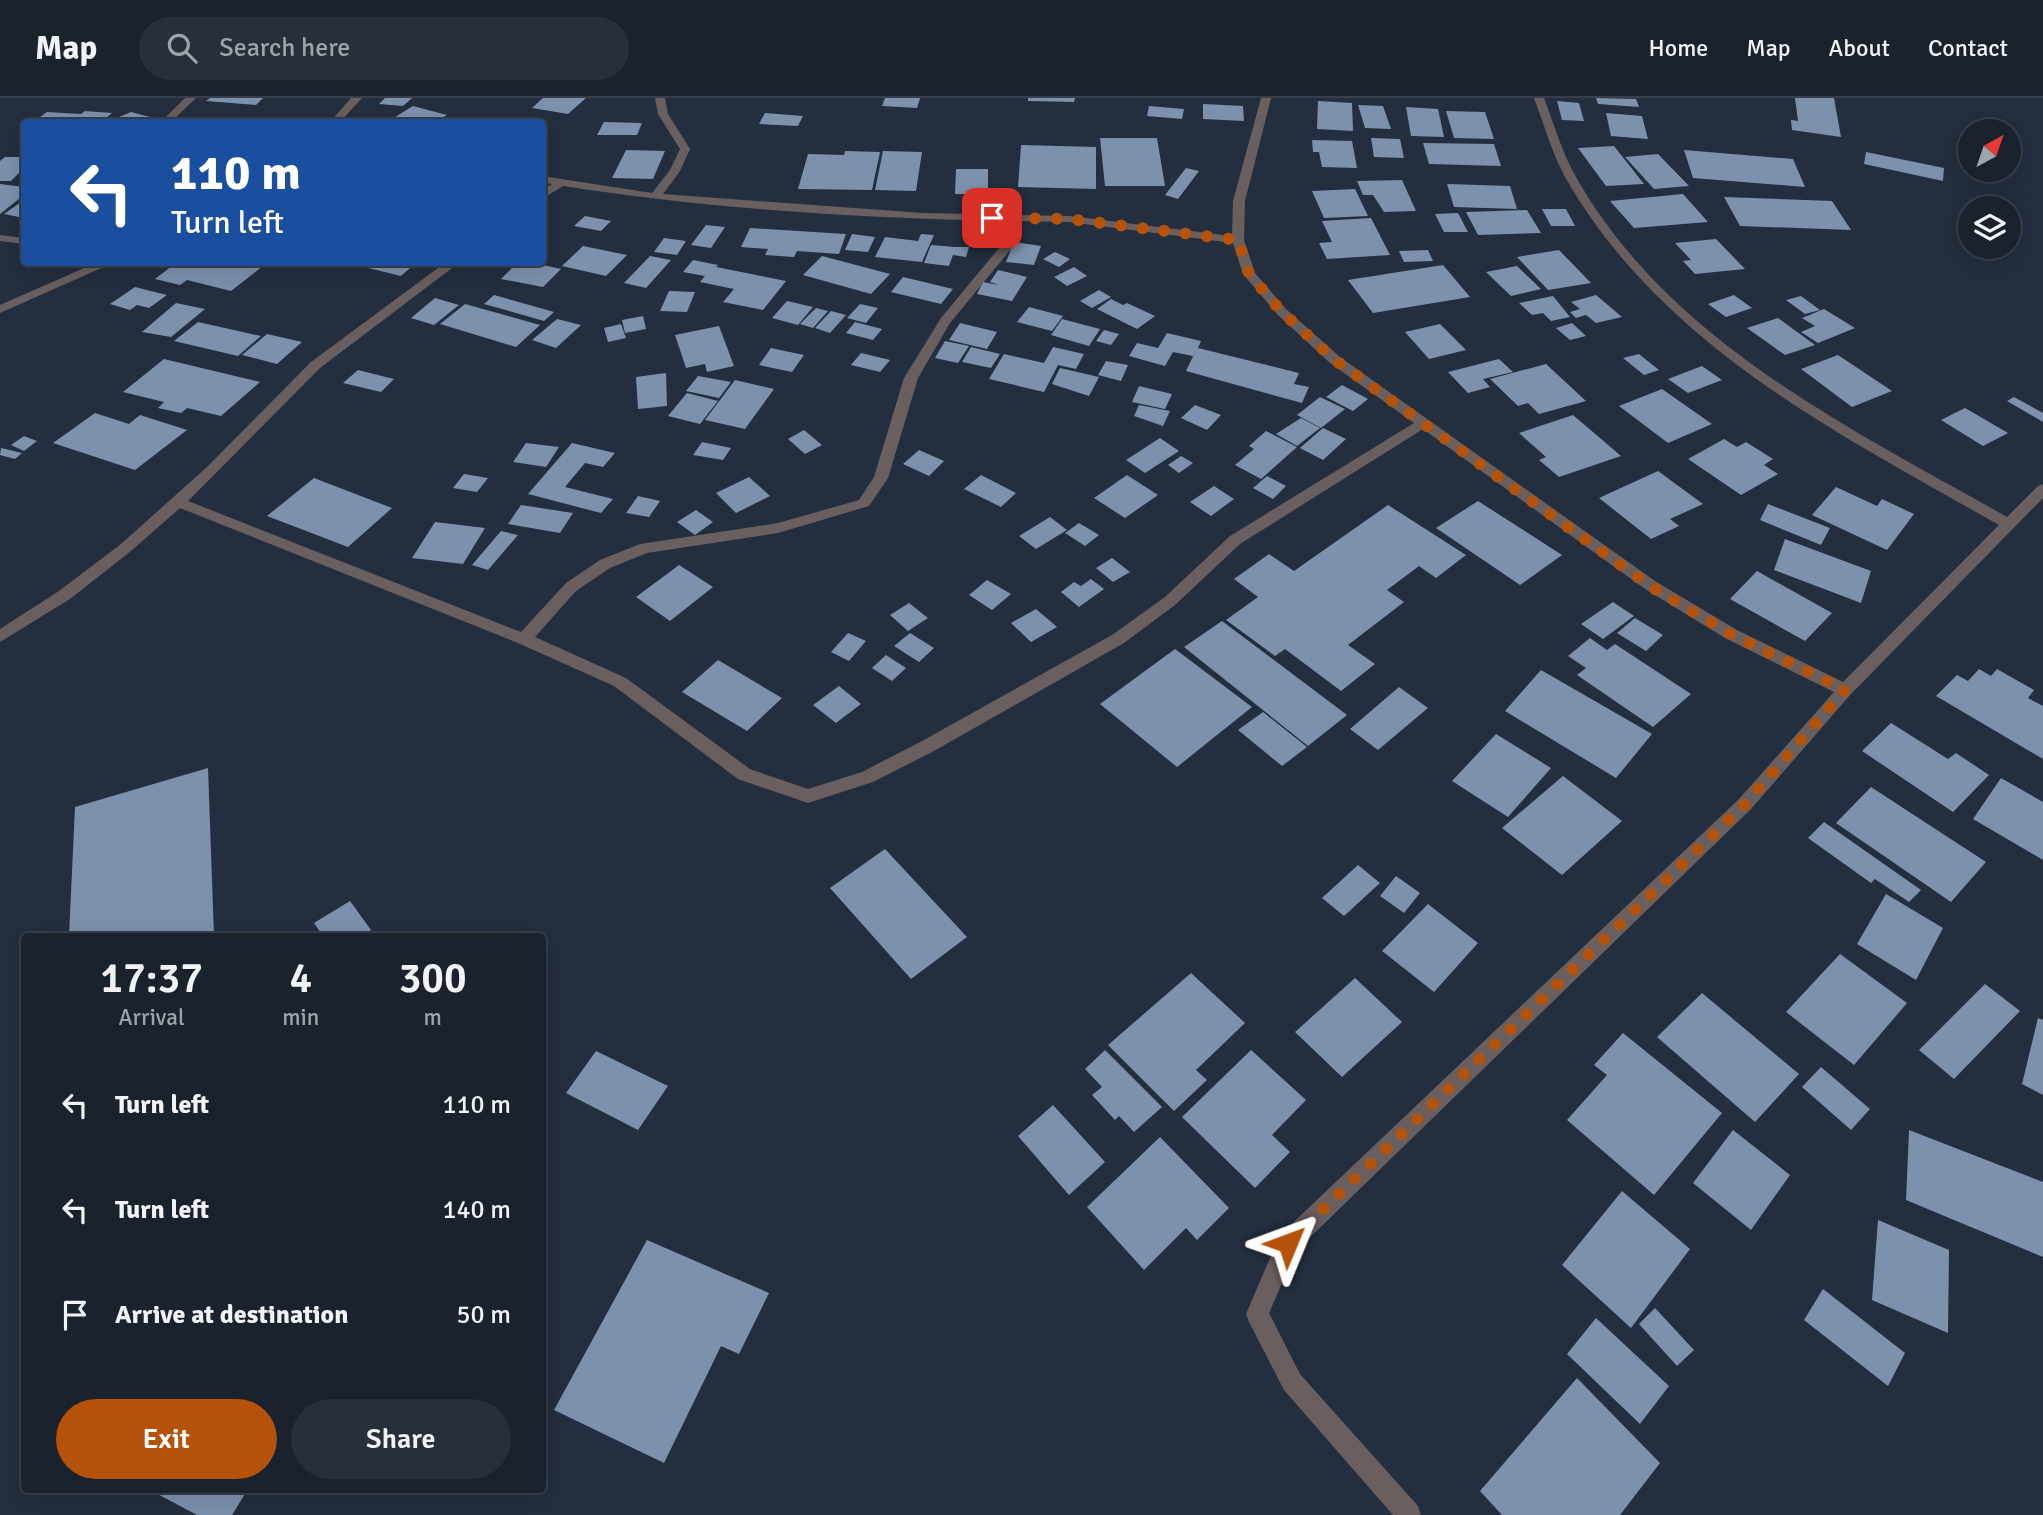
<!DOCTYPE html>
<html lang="en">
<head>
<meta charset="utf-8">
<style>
	:root { --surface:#1a222e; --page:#272f3a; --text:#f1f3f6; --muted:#9fa4aa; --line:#383f4a; --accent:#b45309 }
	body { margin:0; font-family:Signika,sans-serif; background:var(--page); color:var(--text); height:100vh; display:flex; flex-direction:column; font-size:26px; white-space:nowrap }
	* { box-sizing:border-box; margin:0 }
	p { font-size:23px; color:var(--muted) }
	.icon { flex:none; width:38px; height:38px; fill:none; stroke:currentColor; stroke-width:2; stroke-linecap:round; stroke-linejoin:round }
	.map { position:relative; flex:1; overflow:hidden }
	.panel { position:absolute; left:21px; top:835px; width:525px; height:560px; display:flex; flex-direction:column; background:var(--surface); border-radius:7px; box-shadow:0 7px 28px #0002,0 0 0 2px var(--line) }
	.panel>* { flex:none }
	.top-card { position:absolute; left:21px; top:21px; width:525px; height:147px; border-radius:7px; box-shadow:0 7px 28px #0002,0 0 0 2px var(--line); background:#1a4fa0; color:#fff; overflow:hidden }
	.needle { width:46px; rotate:40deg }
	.fabs { position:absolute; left:1958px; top:21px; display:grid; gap:14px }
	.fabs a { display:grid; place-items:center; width:63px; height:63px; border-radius:50%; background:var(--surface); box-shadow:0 7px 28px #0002,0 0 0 2px var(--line); font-size:35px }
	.pin { position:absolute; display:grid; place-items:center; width:60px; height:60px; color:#fff; margin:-30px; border-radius:14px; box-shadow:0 4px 10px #0006 }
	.me { position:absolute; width:77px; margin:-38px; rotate:46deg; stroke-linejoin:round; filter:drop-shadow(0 0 5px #0008) }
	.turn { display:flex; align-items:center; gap:24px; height:147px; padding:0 35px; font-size:32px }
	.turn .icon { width:91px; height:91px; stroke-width:2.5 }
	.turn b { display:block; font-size:49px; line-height:60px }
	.eta { display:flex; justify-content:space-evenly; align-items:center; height:119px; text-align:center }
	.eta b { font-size:42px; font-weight:600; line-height:49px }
	.action { display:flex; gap:14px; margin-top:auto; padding:14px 35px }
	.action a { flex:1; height:80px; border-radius:42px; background:var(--accent); color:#fff; font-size:28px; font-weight:600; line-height:80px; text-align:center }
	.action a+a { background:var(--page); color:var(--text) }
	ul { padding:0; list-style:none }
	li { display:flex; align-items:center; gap:21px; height:105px; padding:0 35px }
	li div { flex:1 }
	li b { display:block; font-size:26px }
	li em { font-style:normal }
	header { display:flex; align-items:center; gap:42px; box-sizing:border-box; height:98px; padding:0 35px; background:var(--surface); border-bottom:2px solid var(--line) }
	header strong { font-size:33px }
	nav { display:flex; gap:38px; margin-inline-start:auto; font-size:24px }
	.search { width:490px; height:63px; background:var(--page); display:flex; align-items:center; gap:18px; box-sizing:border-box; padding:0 24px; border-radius:38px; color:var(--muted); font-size:26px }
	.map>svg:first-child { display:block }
	.building { fill:#7d91ad }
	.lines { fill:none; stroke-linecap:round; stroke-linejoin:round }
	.minor { fill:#6a5f5f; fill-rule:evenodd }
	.route { stroke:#b45309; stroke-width:12; stroke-dasharray:0 21.6 }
</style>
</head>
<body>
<header>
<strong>Map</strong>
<div class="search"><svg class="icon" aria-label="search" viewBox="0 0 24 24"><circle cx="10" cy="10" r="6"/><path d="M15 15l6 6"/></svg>Search here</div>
<nav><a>Home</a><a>Map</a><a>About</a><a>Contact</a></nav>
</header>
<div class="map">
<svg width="2043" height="1417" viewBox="0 0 2043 1417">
	<rect width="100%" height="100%" fill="#232e3e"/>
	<!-- building -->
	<g class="building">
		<path d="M210 0H263L256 7 206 3Z"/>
		<path d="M385 0H412L403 8 379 6Z"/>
		<path d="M543 0H586L568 16 532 10Z"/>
		<path d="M885 0H920L917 10 882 8Z"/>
		<path d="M1028 0H1075L1074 4 1028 3Z"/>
		<path d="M1596 0 1636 1 1639 9 1598 6Z"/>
		<path d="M1795 0H1834L1841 39 1792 32 1791 22 1798 23Z"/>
		<path d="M1318 3 1352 5 1353 33 1317 31Z"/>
		<path d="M1557 3 1579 5 1584 23 1562 22Z"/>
		<path d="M1203 6 1243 8 1244 23 1203 21Z"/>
		<path d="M1358 7 1383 8 1391 31 1365 30Z"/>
		<path d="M413 8 447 17 435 24H387Z"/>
		<path d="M1149 8 1184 11 1182 21 1147 18Z"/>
		<path d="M1406 9 1438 11 1444 39 1411 38Z"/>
		<path d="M85 13 112 15 101 24H33L47 14 81 16Z"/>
		<path d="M1446 13 1485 14 1494 41 1454 40Z"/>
		<path d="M131 14 154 20 147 24H107Z"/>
		<path d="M765 15 803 18 798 28 759 26Z"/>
		<path d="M1606 15 1642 18 1648 41 1611 38Z"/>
		<path d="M604 24 642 25 637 37H597Z"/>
		<path d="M1100 40H1157L1165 88H1105Z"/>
		<path d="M1371 40 1400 41 1404 60 1374 59Z"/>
		<path d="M1312 42 1352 43 1357 70 1322 69 1319 54H1313Z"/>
		<path d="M1423 45 1494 46 1501 68 1429 66Z"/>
		<path d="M1021 47 1096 49V91L1018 89Z"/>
		<path d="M1614 48 1644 86 1606 88 1578 50Z"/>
		<path d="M626 52 665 53 653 81 612 80Z"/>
		<path d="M1684 52 1793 61 1805 89 1693 80Z"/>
		<path d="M845 53 880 54 872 92 798 91 808 56 844 57Z"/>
		<path d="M883 53 922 54 916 93 875 92Z"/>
		<path d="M1866 54 1944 70 1943 83 1864 66Z"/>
		<path d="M1658 56 1689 88 1654 91 1625 59Z"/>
		<path d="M5 59H24V70L11 83H0V63Z"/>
		<path d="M1186 70 1199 73 1178 101 1165 97Z"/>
		<path d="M956 71H988V96H955Z"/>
		<path d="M1402 82 1416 113 1384 114 1373 97H1363L1357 83Z"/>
		<path d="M0 86 24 89V97L0 116Z"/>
		<path d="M1447 86 1510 88 1517 111 1454 109Z"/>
		<path d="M1355 91 1368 118 1324 120 1312 93Z"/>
		<path d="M1683 96 1708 124 1634 130 1610 103Z"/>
		<path d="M1724 99 1832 103 1851 132 1740 128Z"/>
		<path d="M24 102V120L4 116Z"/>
		<path d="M1542 111H1566L1575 128H1551Z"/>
		<path d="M1527 112 1541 135 1478 137 1466 114Z"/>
		<path d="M1458 115 1468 134H1444L1435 116Z"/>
		<path d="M585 118 611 123 601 133 574 128Z"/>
		<path d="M1371 120 1390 157 1327 161 1319 145 1332 144 1322 123Z"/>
		<path d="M706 127 725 129 711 150 691 147Z"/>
		<path d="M750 130 846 136 839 156 797 153 794 159 765 157 768 151 741 149Z"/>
		<path d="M852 136 875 139 868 154 845 152Z"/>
		<path d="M921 136 934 137 922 164 875 159 885 139 918 143Z"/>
		<path d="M664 140 686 143 677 157 654 154Z"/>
		<path d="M1716 141 1745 171 1695 176 1683 163 1691 162 1675 145Z"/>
		<path d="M1014 144 1041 148 1034 167 1006 164Z"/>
		<path d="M931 147 955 149H969L966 159 953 157 949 168 924 165Z"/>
		<path d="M583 148 627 157 606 178 562 168Z"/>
		<path d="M1428 152 1433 163 1404 164 1399 153Z"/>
		<path d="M1559 152 1591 185 1548 192 1517 159Z"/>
		<path d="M1055 154 1070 161 1059 169 1043 161Z"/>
		<path d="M650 158 671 162 646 190 624 185Z"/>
		<path d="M822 158 890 176 871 196 803 177Z"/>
		<path d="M693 162 718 167 716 169 786 183 763 212 723 204 734 191 700 184 705 178 683 174Z"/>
		<path d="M177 164H268L231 193 187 182 180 187 155 181Z"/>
		<path d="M344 164H417L401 178Z"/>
		<path d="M518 164H529L561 171 543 189 501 181Z"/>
		<path d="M1443 167 1470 199 1373 215 1348 182Z"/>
		<path d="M1517 168 1541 191 1511 198 1486 174Z"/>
		<path d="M1074 169 1087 178 1067 188 1054 179Z"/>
		<path d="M998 172 1027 179 1012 203 977 196 983 184 999 187 990 184Z"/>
		<path d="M903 179 953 191 941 206 891 194Z"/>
		<path d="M135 189 167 197 149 210 137 207 130 212 110 206Z"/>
		<path d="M1099 192 1111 199 1092 210 1080 203Z"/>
		<path d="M669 193 695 194 687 214 660 213Z"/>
		<path d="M494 197 554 214 544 223 484 206Z"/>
		<path d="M1596 197 1622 219 1596 225 1586 217 1576 220 1570 214 1580 211 1571 204Z"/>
		<path d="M1734 197 1752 210 1726 219 1708 206Z"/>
		<path d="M1553 198 1570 219 1551 223 1543 215 1532 217 1519 205Z"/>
		<path d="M1801 198 1820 212 1805 216 1786 202Z"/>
		<path d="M435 200 459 207 434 227 411 220Z"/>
		<path d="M1111 201 1123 207 1127 205 1155 218 1137 231 1097 211Z"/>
		<path d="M787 203 813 209 798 227 772 220Z"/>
		<path d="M176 205 205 211 171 239 142 234Z"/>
		<path d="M465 206 540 227 516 249 440 226Z"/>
		<path d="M860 206 878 210 866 225 847 220Z"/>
		<path d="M1029 209 1063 218 1052 233 1017 224Z"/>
		<path d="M816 210 828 213 813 230 800 226Z"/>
		<path d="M1824 211 1855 230 1818 245 1801 234 1815 228 1802 220Z"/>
		<path d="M831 213 846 217 830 235 815 230Z"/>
		<path d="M643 218 646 231 625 235 622 222Z"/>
		<path d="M1778 220 1815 247 1785 257 1747 230Z"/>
		<path d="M557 221 581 227 556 250 532 242Z"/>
		<path d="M1062 221 1100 231 1089 248 1051 237Z"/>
		<path d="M198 224 261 238 238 258 174 243Z"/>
		<path d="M855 224 882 231 873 242 846 235Z"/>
		<path d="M960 225 997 234 987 251 949 242Z"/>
		<path d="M1572 225 1586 238 1570 242 1556 230Z"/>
		<path d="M621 226 626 240 608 244 604 230Z"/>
		<path d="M1440 226 1466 252 1429 261 1405 234Z"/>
		<path d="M719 228 734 268 707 274 705 266 686 270 675 237Z"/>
		<path d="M1104 232 1119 236 1111 247 1096 243Z"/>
		<path d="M1167 235 1201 243 1198 250 1299 275 1294 286 1309 289 1302 305 1186 273 1196 252 1193 258 1173 254 1165 268 1129 258 1137 245 1158 250Z"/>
		<path d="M267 236 302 244 277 266 242 257Z"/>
		<path d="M945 243 969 248 958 265 935 260Z"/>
		<path d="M971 249 1000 256 991 270 962 264Z"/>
		<path d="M1053 249 1084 256 1076 271 1058 267 1044 294 989 281 1004 256 1044 265Z"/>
		<path d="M771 250 804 257 792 274 759 267Z"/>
		<path d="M861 255 890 262 880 274 851 267Z"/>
		<path d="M1639 256 1659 272 1644 277 1623 260Z"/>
		<path d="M1838 257 1892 293 1852 309 1801 271Z"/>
		<path d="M164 261 260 284 221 318 187 310 181 315 158 310 164 304 123 294Z"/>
		<path d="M1499 261 1513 274 1483 281 1490 289 1468 295 1448 274Z"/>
		<path d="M1106 263 1128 267 1121 283 1098 277Z"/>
		<path d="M1546 266 1586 303 1539 316 1528 305 1518 308 1490 281Z"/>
		<path d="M1702 268 1722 282 1688 295 1668 281Z"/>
		<path d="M1060 270 1099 279 1089 298 1052 286Z"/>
		<path d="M358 272 394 281 381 294 343 285Z"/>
		<path d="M666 275 667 308 638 311 636 279Z"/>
		<path d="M698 278 731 284 719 300 686 293Z"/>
		<path d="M735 282 774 291 745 331 705 322Z"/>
		<path d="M1342 287 1368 301 1353 313 1326 299Z"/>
		<path d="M1139 288 1172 296 1165 311 1132 304Z"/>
		<path d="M1662 291 1712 326 1668 345 1619 308Z"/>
		<path d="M687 295 718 303 700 326 668 318Z"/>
		<path d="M1320 299 1345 311 1321 330 1297 317Z"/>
		<path d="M2014 299 2043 315V324L2007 303Z"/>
		<path d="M1139 307 1170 313 1163 328 1134 318Z"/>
		<path d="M1195 307 1221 317 1207 332 1181 320Z"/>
		<path d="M1965 310 2008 335 1983 348 1941 322Z"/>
		<path d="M95 315 129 326 140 317 187 332 135 372 53 345Z"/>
		<path d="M1573 317 1621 358 1559 379 1539 362 1546 359 1519 335Z"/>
		<path d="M1301 320 1320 330 1297 348 1276 336Z"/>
		<path d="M1323 330 1346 341 1323 362 1300 350Z"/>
		<path d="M804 332 822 347 805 356 788 341Z"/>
		<path d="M1266 333 1297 349 1261 381 1235 367 1254 351 1249 348Z"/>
		<path d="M24 338 37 343 24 353 11 347Z"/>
		<path d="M1160 340 1179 353 1145 375 1126 362Z"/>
		<path d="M1724 341 1737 349 1746 344 1773 361 1764 367 1778 376 1741 397 1688 361Z"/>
		<path d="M702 344 731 350 723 362 693 357Z"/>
		<path d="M526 345 559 349 546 369 513 364Z"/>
		<path d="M572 345 615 355 603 369 585 365 565 389 613 401 601 415 528 396Z"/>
		<path d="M1 350 22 355 15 361 0 357Z"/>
		<path d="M919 352 944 363 929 378 903 366Z"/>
		<path d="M1181 358 1193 365 1179 375 1168 367Z"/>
		<path d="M1658 373 1703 406 1670 421 1679 428 1651 441 1599 400Z"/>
		<path d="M464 376 488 380 477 394 453 390Z"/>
		<path d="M981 377 1016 395 1001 409 964 391Z"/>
		<path d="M1127 377 1158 397 1125 420 1094 400Z"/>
		<path d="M1267 378 1286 388 1273 401 1253 390Z"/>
		<path d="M749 379 770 398 736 415 716 395Z"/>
		<path d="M314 380 392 410 348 449 267 418Z"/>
		<path d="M1214 388 1234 401 1211 418 1190 404Z"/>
		<path d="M1836 389 1877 408 1882 401 1914 416 1887 452 1812 417Z"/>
		<path d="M638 398 660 403 649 419 626 415Z"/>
		<path d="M1478 403 1562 457 1520 487 1436 430Z"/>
		<path d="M1768 406 1830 430 1821 447 1760 422Z"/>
		<path d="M521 407 573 415 560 435 508 426Z"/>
		<path d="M1388 407 1466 457 1436 480 1419 468 1387 492 1404 504 1348 547 1375 566 1341 593 1285 551 1275 558 1226 522 1258 499 1234 481 1269 456 1294 473Z"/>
		<path d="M696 412 713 424 695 437 677 424Z"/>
		<path d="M1050 419 1067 432 1036 451 1019 438Z"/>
		<path d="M435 424 485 430 463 466 412 460Z"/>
		<path d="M1079 425 1099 437 1085 448 1065 435Z"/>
		<path d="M501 433 518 437 488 472 472 467Z"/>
		<path d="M1785 441 1871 473 1861 505 1774 472Z"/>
		<path d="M1112 460 1130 474 1113 484 1096 470Z"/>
		<path d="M679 467 713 489 670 523 636 499Z"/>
		<path d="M1757 473 1832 515 1805 543 1730 501Z"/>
		<path d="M1091 481 1104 491 1079 509 1061 494 1074 484 1081 488Z"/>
		<path d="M987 482 1011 496 992 512 969 497Z"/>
		<path d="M1613 504 1634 518 1603 541 1581 526Z"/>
		<path d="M909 505 928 520 908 533 890 517Z"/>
		<path d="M1036 511 1057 529 1031 544 1011 525Z"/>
		<path d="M1635 520 1663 537 1646 553 1617 535Z"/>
		<path d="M1222 523 1347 617 1308 648 1184 549Z"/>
		<path d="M848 535 866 543 849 563 831 554Z"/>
		<path d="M910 535 934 550 919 564 894 548Z"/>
		<path d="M1590 540 1607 552 1615 546 1691 596 1653 629 1577 577 1586 570 1568 558Z"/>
		<path d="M1175 551 1252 609 1177 669 1100 606Z"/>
		<path d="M886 557 906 570 892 583 872 570Z"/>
		<path d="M718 562 782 600 747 633 682 594Z"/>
		<path d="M1979 571 1991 578 1997 571 2034 592 2028 600 2043 608V661L1936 598 1957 577 1968 583Z"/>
		<path d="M1541 572 1652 636 1616 680 1505 613Z"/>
		<path d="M839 588 861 606 836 625 813 607Z"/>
		<path d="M1399 589 1428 610 1378 652 1350 631Z"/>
		<path d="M1263 614 1307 649 1282 668 1238 632Z"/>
		<path d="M1891 625 1948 661 1956 655 1989 677 1953 714 1862 653Z"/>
		<path d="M1496 636 1551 670 1508 719 1452 683Z"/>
		<path d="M208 670 214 838H69L75 709Z"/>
		<path d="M1563 678 1622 723 1562 777 1502 730Z"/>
		<path d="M2001 680 2043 704V762L1973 721Z"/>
		<path d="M1871 689 1986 764 1951 804 1836 725Z"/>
		<path d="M1824 724 1921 792 1909 804 1875 781 1871 785 1808 740Z"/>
		<path d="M885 751 967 839 911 881 830 790Z"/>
		<path d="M1358 767 1380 785 1344 818 1322 800Z"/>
		<path d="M1396 778 1420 795 1404 815 1380 798Z"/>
		<path d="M1886 796 1943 830 1916 882 1857 846Z"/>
		<path d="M350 803 371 832 362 838H323L314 825Z"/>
		<path d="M1428 806 1478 845 1434 894 1382 853Z"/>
		<path d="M1840 856 1907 905 1854 967 1786 914Z"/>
		<path d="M1191 875 1245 925 1196 972 1207 982 1174 1013 1108 947Z"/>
		<path d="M1355 880 1402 924 1342 979 1295 934Z"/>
		<path d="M1985 886 2020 913 1954 981 1919 952Z"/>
		<path d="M1702 895 1799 976 1755 1024 1657 939Z"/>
		<path d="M2038 920 2043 922V997L2022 986Z"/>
		<path d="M1623 935 1722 1015 1654 1097 1567 1022 1607 977 1594 967Z"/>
		<path d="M1105 952 1162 1009 1134 1034 1119 1018 1115 1022 1092 997 1102 989 1085 971Z"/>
		<path d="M1251 952 1306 1002 1272 1037 1290 1054 1255 1090 1182 1019Z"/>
		<path d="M596 953 668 988 638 1032 566 995Z"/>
		<path d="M1821 969 1870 1011 1851 1032 1802 989Z"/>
		<path d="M1053 1007 1105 1064 1069 1097 1018 1038Z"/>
		<path d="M1733 1032 1790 1077 1751 1132 1693 1085Z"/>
		<path d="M1909 1032 2043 1084V1159L1906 1102Z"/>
		<path d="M1160 1039 1229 1110 1197 1142 1186 1130 1144 1172 1087 1109Z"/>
		<path d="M1622 1093 1690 1151 1631 1230 1562 1167Z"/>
		<path d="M1878 1122 1949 1152 1948 1235 1872 1202Z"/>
		<path d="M647 1142 769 1195 739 1256 721 1248 664 1365 554 1312Z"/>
		<path d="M1823 1191 1905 1255 1888 1288 1804 1222Z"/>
		<path d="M1655 1210 1694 1252 1677 1268 1639 1226Z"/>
		<path d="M1596 1220 1669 1288 1640 1326 1567 1256Z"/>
		<path d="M1577 1280 1660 1365 1620 1417H1502L1480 1393Z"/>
		<path d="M148 1391H248L232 1417H197Z"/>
	</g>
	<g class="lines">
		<!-- minor -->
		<g class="minor">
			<path d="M185 0H196L171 24H161Z"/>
			<path d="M351 0H362L340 24H330Z"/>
			<path d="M655 0H665L668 16 690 51 680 73 663 96 923 115 1069 118 1232 138 1233 103 1261 0H1271L1245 103 1244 142 1255 175 1286 211 1340 259 1655 483 1737 532 1843 584 1999 427C1837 335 1661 247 1565 79 1552 55 1544 26 1534 0H1544C1554 26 1562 55 1576 79 1669 243 1848 329 2007 419L2038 388 2043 386V400L1851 596 1751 711 1296 1153 1269 1215 1300 1276 1418 1408 1421 1417H1393L1284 1292 1249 1224 1246 1216 1280 1137 1739 701 1834 594 1725 540 1645 491 1423 331 1240 446 1175 507 1124 545 934 653 873 684 808 705 738 681 614 588 518 545 180 410 131 453 70 501 0 544V531L59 493 121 446 207 369 311 264 446 164H460L320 270 188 403 521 534 566 485 600 462 640 446 778 425 859 402 874 379 904 280 941 220 999 150 1006 123C858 120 710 111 563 88L542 101V92L552 86 542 84V78L652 95 670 72 680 51 658 16ZM1018 123 1069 124 1233 145 1243 176 1278 217 1330 265 1414 325 1230 438 1165 499 1112 537 922 643 862 674 808 691 750 671 626 580 535 539 576 493 610 470 647 455 778 435 869 408 888 380 918 280 950 225 1011 151Z"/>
			<path d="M0 137 24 140V146L0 143Z"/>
			<path d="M98 164H115L0 215V207Z"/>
		</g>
	</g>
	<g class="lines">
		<!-- route -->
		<path class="route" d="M992 120 1069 121 1238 142 1249 176 1282 214 1335 262 1650 488 1731 536 1845 592 1745 706 1288 1145"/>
	</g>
</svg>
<div class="fabs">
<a><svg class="needle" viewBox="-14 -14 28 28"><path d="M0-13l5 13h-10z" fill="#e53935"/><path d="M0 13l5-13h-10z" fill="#9fa4aa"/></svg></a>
<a><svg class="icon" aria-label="layers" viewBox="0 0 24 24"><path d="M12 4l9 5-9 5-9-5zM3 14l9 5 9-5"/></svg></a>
</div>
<div class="pin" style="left:992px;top:120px;background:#d93025"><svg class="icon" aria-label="arrive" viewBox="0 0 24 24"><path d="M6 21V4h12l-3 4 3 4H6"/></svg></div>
<svg class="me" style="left:1288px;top:1145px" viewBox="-20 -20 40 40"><path d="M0-17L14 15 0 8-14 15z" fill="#b45309" stroke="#fff" stroke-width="4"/></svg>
<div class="top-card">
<div class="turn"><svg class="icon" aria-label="left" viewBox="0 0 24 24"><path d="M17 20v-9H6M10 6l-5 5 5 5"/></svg><div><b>110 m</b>Turn left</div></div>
</div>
<section class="panel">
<div class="eta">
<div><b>17:37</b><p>Arrival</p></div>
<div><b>4</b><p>min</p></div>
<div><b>300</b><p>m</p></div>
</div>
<ul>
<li><svg class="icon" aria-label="left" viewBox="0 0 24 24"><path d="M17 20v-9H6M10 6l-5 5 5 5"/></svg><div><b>Turn left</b></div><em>110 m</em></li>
<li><svg class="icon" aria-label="left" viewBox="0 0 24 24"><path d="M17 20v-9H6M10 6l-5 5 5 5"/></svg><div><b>Turn left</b></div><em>140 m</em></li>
<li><svg class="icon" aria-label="arrive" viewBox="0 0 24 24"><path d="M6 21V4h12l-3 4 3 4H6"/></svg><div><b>Arrive at destination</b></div><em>50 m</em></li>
</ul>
<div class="action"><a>Exit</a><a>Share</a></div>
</section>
</div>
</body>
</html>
